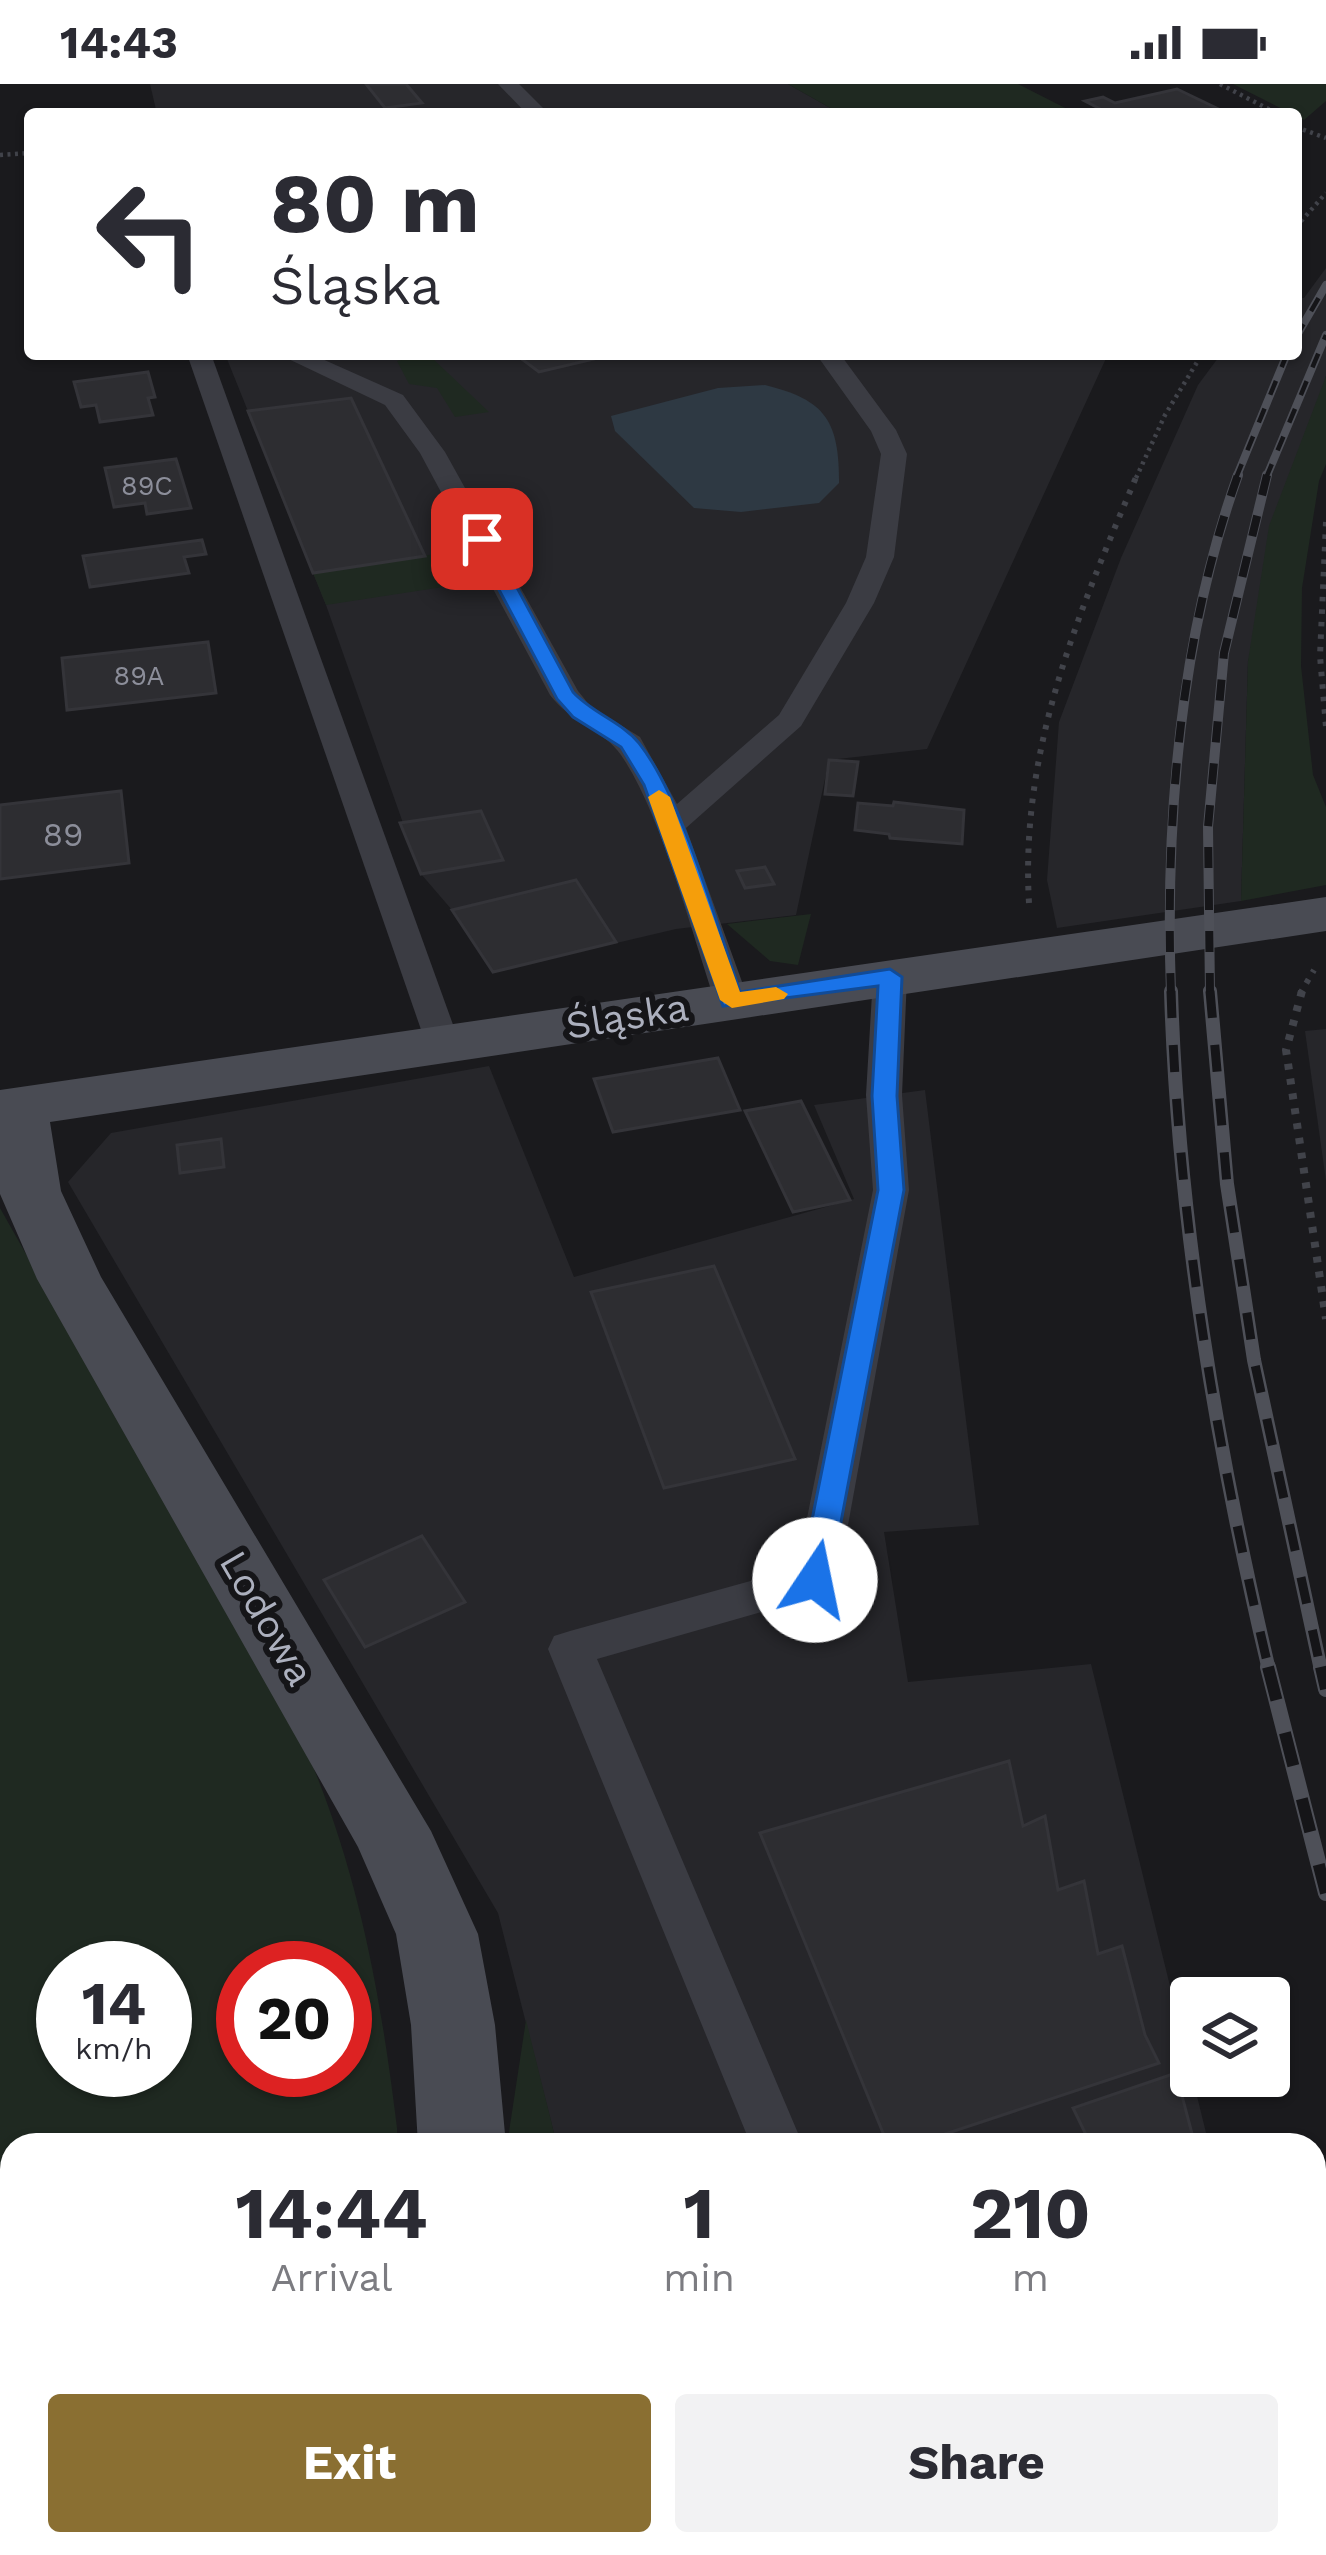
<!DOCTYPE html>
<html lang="en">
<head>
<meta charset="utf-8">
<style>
	:root { --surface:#fff; --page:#f2f2f3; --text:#2b2b33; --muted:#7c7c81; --accent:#8a6f32 }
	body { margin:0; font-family:"Work Sans",sans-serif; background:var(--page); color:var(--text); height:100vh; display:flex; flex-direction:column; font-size:45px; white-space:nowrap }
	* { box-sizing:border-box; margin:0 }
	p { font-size:39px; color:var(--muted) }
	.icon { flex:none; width:66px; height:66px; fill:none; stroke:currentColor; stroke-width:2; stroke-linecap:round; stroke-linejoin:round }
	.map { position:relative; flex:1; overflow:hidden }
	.drawer { position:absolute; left:0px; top:2049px; width:1326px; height:423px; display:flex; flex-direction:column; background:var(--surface); border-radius:36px 36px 0 0; box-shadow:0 3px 9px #0004 }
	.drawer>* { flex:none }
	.top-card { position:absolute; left:24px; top:24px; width:1278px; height:252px; border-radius:12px; box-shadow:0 3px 9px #0004; background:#fff; color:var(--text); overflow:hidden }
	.tools { position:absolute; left:1170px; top:1893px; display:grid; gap:24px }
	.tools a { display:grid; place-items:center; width:120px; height:120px; border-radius:12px; background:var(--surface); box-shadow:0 3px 9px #0004; font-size:60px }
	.speed { position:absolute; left:36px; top:1857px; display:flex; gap:24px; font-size:60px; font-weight:700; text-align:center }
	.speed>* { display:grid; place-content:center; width:156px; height:156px; border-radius:50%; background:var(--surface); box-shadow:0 3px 9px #0004; line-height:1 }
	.speed small { font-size:30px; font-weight:400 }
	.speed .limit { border:18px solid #d22; background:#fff; color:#111 }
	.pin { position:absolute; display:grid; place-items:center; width:102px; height:102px; color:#fff; margin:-51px; border-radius:24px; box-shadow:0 6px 18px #0006 }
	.me { position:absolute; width:132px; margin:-66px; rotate:11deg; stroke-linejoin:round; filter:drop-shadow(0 0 9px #0008) }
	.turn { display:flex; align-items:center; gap:42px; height:252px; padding:0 48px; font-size:54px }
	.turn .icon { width:156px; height:156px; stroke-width:2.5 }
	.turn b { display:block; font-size:84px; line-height:102px }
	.eta { display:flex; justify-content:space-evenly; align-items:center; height:204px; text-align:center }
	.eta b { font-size:72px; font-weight:700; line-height:84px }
	.action { display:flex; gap:24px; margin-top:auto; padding:24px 48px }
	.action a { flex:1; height:138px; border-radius:12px; background:var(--accent); color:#fff; font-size:48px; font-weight:700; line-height:138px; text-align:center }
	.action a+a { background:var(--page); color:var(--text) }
	.status { display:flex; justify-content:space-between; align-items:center; height:84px; padding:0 60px; background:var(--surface); direction:ltr }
	.status svg { height:33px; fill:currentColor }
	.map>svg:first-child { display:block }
	.built { fill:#26262a }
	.green { fill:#1f2921; fill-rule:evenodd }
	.water { fill:#2e3943 }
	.building { fill:#2d2d31; stroke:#343439; stroke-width:3 }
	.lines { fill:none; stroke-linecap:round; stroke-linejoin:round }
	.path-far2 { stroke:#41434a; stroke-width:4.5; stroke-dasharray:3 4.5; stroke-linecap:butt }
	.path-far1 { stroke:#41434a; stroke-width:6; stroke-dasharray:4.5 8; stroke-linecap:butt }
	.path { stroke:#41434a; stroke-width:8; stroke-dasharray:6 9; stroke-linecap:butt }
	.lane { fill:#3b3c43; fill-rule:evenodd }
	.secondary { fill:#494b53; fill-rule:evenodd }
	.rail-far3-casing { stroke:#4e5058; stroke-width:8 }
	.rail-far2-casing { stroke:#4e5058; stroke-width:10 }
	.rail-far1-casing { stroke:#4e5058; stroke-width:14 }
	.rail-casing { stroke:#4e5058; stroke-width:16 }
	.rail-far3 { stroke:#151518; stroke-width:4.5; stroke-dasharray:15; stroke-linecap:butt }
	.rail-far2 { stroke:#151518; stroke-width:8; stroke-dasharray:21; stroke-linecap:butt }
	.rail-far1 { stroke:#151518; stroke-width:9; stroke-dasharray:27; stroke-linecap:butt }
	.rail { stroke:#151518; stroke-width:12; stroke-dasharray:34; stroke-linecap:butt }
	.route { fill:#1a73e8; stroke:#114b97; stroke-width:3 }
	.slow { fill:#f59e0b }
	.labels { text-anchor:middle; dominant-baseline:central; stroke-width:12; stroke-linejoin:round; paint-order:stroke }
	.far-number-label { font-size:27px; fill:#8c8e9a }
	.number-label { font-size:33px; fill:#8c8e9a }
	.street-label { font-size:39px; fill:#acb0be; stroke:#151518 }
</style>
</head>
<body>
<div class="status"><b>14:43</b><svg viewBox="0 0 49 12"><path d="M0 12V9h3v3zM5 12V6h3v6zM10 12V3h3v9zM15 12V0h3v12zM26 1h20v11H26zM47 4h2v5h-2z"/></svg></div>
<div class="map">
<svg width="1326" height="2471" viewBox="0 0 1326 2471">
	<rect width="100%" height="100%" fill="#1a1a1d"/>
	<!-- built -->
	<g class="built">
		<path d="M150 0H788L841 30H157Z"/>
		<path d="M1326 184V292L1248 577 1241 817 1057 844 1047 796 1059 638 1121 474 1198 301 1221 270H1296V214H1304Z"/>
		<path d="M225 270H1108L927 665 829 676 796 831 676 845 493 888 452 826 421 790 326 521Z"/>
		<path d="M1326 945V1097L1305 947Z"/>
		<path d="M489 982 574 1193 854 1115 814 1021 925 1006 979 1441 884 1448 908 1598 1091 1580 1209 2061H557L498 1829 68 1098 111 1049Z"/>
		<path d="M776 2460H1308L1310 2471H782Z"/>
	</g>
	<!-- green -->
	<g class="green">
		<path d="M788 0H1018L1077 30H841Z"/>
		<path d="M1233 0H1326V17L1304 36Z"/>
		<path d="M428 270 489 328 455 333 437 304 409 300 397 277Z"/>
		<path d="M1326 292V380L1319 397 1302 504 1301 582 1313 691 1326 723V801L1241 817 1248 577 1269 442Z"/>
		<path d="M448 468 462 497 456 501 326 521 313 489Z"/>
		<path d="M811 830 798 881 770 877 727 840Z"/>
		<path d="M0 1124 306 1666C359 1788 381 1913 397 2044V2061H12V2460H88L76 2471H0ZM63 1884H165V1986H63ZM243 1884H345V1986H243Z"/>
		<path d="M526 1936 557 2061H507Z"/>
	</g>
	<!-- water -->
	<path class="water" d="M765 301C826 316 839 337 839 399L819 419 741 428 694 424 615 347 611 332 718 304Z"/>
	<!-- building -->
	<g class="building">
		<path d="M366 0H406L422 19 385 24Z"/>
		<path d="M1177 5 1229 30H1110L1085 17 1103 13 1115 19Z"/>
		<path d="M515 270H593L598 274 539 288Z"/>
		<path d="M148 288 155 313 148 314 153 331 100 338 96 321 81 323 74 298Z"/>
		<path d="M351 314 425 472 313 489 248 327Z"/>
		<path d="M176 375 191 424 147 430 145 419 114 423 105 384Z"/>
		<path d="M202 456 206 470 184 473 189 489 90 503 83 472Z"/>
		<path d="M208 558 216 609 67 626 62 574Z"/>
		<path d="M829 676 858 678 853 712 825 710Z"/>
		<path d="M121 707 129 779 0 795V721Z"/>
		<path d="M894 718 964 726 962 760 890 754 889 750 855 746 858 719 893 722Z"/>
		<path d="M481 727 503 776 421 790 400 739Z"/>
		<path d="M765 783 774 800 745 804 737 787Z"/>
		<path d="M576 796 616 858 493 888 452 826Z"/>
		<path d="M718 974 740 1026 613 1048 594 995Z"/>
		<path d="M801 1017 850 1116 793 1128 745 1027Z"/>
		<path d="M221 1055 224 1083 180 1089 177 1061Z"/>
		<path d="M714 1182 795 1375 664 1404 591 1208Z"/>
		<path d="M422 1452 465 1518 365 1563 324 1496Z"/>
		<path d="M1009 1677 1023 1742 1045 1732 1058 1806 1084 1797 1098 1870 1122 1862 1145 1951 1159 1979 912 2061H888L760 1749Z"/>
		<path d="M1176 1989 1195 2061H1091L1073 2024Z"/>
		<path d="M1226 2460H1302L1305 2471H1228Z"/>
	</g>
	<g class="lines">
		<!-- path-far2 -->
		<g class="path-far2">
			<path d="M1220 0 1278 30"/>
			<path d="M1296 43 1326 54"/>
			<path d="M0 71 30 69"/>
			<path d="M1296 143 1326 109"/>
			<path d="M1136 394 1165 331 1202 270"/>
		</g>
		<!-- path-far1 -->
		<g class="path-far1">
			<path d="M1326 438 1320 572 1326 643"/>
			<path d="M1029 819C1020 665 1078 530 1137 391"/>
			<path d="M1300 910 1314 886"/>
		</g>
		<!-- path -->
		<path class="path" d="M1302 907 1286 966 1326 1235"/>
		<!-- lane -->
		<g class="lane">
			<path d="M498 0H519L549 30H527Z"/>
			<path d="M187 270H211L460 960 455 968H431L426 960Z"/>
			<path d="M278 270H311L403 311 445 368 578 607 591 623 640 653 677 720 779 631 846 519 866 473 881 370 871 347 816 270H840L896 346 907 370 894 473 874 519 801 642 686 744 749 917 744 925H720L715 917C691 847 661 729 621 671 605 647 570 638 550 611L420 369 385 321Z"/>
			<path d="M890 883 902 886 907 893 902 1011 909 1106 838 1496 831 1508 597 1575 803 2061H751L548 1565 554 1552 570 1547 797 1484 873 1106 866 1011 873 893 878 886Z"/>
			<path d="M676 2460H739L735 2471H672Z"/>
			<path d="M976 2460H1034L1038 2471H980Z"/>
		</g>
		<!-- secondary -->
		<g class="secondary">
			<path d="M1326 813V847L50 1038 61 1107 101 1193 431 1747 478 1850 495 1941 506 2061H418L411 1941 396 1850 358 1763 37 1195 0 1110V1006Z"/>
			<path d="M346 2460H444L441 2471H343Z"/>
		</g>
		<defs>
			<g id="rail-far3">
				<path d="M1296 253 1326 201"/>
				<path d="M1236 394 1287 270"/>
				<path d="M1266 394 1326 251"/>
			</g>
			<g id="rail-far2">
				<path d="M1171 910C1165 736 1179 556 1238 391"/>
				<path d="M1210 910 1208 743 1224 569 1267 391"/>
			</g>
			<g id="rail-far1">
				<path d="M1171 907C1178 1137 1216 1362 1269 1586"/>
				<path d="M1210 907 1227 1100 1254 1276 1321 1586"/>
			</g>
			<g id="rail">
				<path d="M1268 1583 1326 1809"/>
				<path d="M1321 1583 1326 1605"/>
			</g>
		</defs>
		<!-- rail-far3 casing -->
		<use href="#rail-far3" class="rail-far3-casing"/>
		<!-- rail-far2 casing -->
		<use href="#rail-far2" class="rail-far2-casing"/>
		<!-- rail-far1 casing -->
		<use href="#rail-far1" class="rail-far1-casing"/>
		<!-- rail casing -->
		<use href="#rail" class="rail-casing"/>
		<!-- rail-far3 -->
		<use href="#rail-far3" class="rail-far3"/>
		<!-- rail-far2 -->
		<use href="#rail-far2" class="rail-far2"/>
		<!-- rail-far1 -->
		<use href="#rail-far1" class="rail-far1"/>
		<!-- rail -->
		<use href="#rail" class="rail"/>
	</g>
	<!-- route -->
	<path class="route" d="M475 451 491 455 573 608C592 629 622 638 639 659 682 713 716 839 740 908L890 885 902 893 897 1012 904 1106 830 1496 826 1504H805L800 1496 878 1106 872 1012 878 902 723 922 644 701 621 663 573 633 557 615 472 455Z"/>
	<!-- slow -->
	<path class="slow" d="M659 706 670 713 740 908 776 903 788 910 784 915 732 924 720 916 648 713Z"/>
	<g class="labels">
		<!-- far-number labels -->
		<g class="far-number-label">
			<text x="147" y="402">89C</text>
			<text x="139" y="592">89A</text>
		</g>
		<!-- number labels -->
		<g class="number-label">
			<text x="63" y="750">89</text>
		</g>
		<!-- street labels -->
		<g class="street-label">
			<text transform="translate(627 932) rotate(-9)">Śląska</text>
			<text transform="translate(267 1534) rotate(60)">Lodowa</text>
		</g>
	</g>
</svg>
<div class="tools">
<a><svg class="icon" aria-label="layers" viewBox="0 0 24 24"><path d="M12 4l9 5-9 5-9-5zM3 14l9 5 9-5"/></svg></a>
</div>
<div class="speed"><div>14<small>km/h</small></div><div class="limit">20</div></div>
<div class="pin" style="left:482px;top:455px;background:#d93025"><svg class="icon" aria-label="arrive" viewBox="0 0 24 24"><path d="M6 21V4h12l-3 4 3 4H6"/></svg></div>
<svg class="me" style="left:815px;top:1496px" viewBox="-20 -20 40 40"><circle r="19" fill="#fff"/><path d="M0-13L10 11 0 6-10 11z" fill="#1a73e8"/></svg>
<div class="top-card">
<div class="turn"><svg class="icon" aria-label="left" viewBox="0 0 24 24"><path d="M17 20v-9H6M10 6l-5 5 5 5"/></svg><div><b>80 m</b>Śląska</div></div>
</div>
<section class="drawer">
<div class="eta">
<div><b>14:44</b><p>Arrival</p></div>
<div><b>1</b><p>min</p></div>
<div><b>210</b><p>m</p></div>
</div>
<div class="action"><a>Exit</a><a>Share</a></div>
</section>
</div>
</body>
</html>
